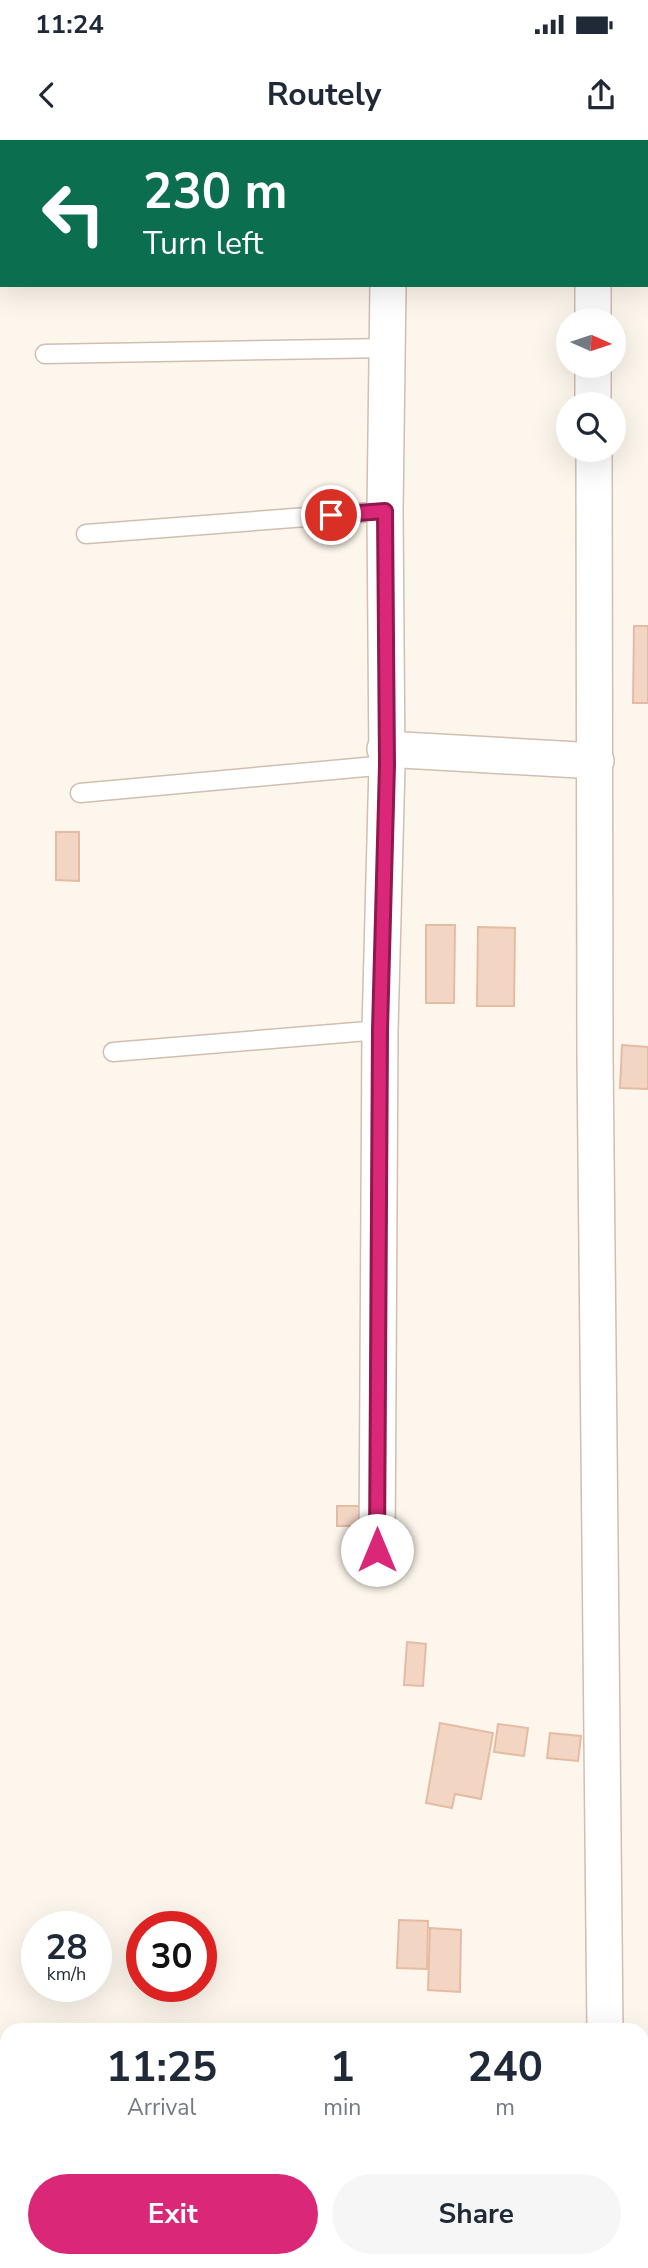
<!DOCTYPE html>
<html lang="en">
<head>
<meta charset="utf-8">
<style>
	:root { --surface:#fff; --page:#f6f6f7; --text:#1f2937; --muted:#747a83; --accent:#db2777 }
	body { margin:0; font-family:"Nunito Sans",sans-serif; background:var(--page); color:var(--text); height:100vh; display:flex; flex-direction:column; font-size:26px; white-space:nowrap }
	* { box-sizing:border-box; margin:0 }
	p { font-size:23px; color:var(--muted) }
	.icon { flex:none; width:38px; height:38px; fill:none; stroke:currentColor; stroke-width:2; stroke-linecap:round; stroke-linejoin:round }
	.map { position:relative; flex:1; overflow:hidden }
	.sheet { position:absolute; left:0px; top:1883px; width:649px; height:245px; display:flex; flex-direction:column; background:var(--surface); border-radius:21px 21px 0 0; box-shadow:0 7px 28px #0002 }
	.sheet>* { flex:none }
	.banner { position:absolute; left:0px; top:0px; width:649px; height:147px; box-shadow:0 7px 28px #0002; background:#0b6e4f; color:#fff; overflow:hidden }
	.needle { width:46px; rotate:93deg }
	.fabs { position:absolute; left:556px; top:168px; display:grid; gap:14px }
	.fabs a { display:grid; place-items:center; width:70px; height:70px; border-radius:50%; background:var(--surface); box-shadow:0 7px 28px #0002; font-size:35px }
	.speed { position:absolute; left:21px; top:1771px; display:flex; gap:14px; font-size:35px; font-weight:700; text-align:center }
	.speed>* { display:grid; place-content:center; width:91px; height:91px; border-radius:50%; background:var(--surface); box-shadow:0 7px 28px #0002; line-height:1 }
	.speed small { font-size:18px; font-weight:400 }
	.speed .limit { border:10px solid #d22; background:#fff; color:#111 }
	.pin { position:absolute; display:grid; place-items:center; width:60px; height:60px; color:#fff; margin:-30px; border:4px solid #fff; border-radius:50%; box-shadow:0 2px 7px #0007 }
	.me { position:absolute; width:77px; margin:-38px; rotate:0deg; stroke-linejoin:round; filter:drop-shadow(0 0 5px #0008) }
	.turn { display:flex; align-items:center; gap:24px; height:147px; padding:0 28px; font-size:32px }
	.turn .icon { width:91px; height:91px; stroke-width:2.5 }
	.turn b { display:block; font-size:49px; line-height:60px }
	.eta { display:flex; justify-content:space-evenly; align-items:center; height:119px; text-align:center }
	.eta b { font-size:42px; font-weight:700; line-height:49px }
	.button { display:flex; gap:14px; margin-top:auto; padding:14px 28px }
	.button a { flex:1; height:80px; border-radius:42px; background:var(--accent); color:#fff; font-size:28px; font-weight:700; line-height:80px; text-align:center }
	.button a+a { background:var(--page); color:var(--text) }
	.status { display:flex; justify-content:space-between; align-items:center; height:49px; padding:0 35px; background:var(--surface); direction:ltr }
	.status svg { height:19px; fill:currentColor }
	header { display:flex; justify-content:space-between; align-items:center; height:91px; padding:0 28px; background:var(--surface); font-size:32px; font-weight:700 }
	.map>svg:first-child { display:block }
	.building { fill:#f3d5c3; stroke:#e6bba3; stroke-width:2 }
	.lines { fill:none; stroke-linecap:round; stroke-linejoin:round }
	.service-casing { stroke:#d1beb0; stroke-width:21 }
	.minor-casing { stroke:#d1beb0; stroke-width:38 }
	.service { stroke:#fff; stroke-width:18 }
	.minor { stroke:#fff; stroke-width:35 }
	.route-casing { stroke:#8e194d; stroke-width:18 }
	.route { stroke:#db2777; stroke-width:12 }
</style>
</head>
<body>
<div class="status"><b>11:24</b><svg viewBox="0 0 49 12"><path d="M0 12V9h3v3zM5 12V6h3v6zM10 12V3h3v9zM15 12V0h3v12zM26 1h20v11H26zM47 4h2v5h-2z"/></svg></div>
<header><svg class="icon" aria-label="back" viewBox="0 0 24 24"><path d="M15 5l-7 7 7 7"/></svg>Routely<svg class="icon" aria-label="share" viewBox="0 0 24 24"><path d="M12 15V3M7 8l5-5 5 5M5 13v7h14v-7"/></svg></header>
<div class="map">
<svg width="648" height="2128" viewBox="0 0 648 2128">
	<rect width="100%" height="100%" fill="#fdf6ec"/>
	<!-- building -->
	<g class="building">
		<path d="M634 486H648V563H633Z"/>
		<path d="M56 692H79V741L56 740Z"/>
		<path d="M426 785H455L454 863H426Z"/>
		<path d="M478 787 515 788 514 866H477Z"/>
		<path d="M622 905 648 907V949L620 948Z"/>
		<rect x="337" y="1366" width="27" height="20"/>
		<path d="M407 1502 426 1504 423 1546 404 1545Z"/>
		<path d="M440 1583 493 1593 481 1659 455 1654 452 1668 426 1663Z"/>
		<path d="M498 1584 528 1588 524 1616 494 1612Z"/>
		<path d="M550 1593 581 1596 578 1621 547 1618Z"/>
		<path d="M399 1780 428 1781 427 1829 397 1828Z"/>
		<path d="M430 1788 461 1790 460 1852 428 1850Z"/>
	</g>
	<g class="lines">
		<defs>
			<g id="service">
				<path d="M45 214 389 208"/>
				<path d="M86 394 385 371"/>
				<path d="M80 653 387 625"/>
				<path d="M113 912 380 890"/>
				<path d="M487 2128 488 2121"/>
			</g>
			<g id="minor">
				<path d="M388 0V2"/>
				<path d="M593 2V0"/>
				<path d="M593 180V145"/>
				<path d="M593 226V264"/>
				<path d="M594 310 595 916 605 1890"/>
				<path d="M385 609 596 621"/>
				<path d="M377 1410 380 890 387 625 385 371 388 145"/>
				<path d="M642 1996H648"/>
				<path d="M293 2128 295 2121"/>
			</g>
		</defs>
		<!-- service casing -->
		<use href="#service" class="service-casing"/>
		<!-- minor casing -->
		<use href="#minor" class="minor-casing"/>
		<!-- service -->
		<use href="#service" class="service"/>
		<!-- minor -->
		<use href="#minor" class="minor"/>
	</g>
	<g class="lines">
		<defs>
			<path id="route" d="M331 375 385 371 387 625 380 890 377 1410"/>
		</defs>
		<!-- route casing -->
		<use href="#route" class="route-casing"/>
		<!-- route -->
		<use href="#route" class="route"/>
	</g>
</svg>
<div class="fabs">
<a><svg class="needle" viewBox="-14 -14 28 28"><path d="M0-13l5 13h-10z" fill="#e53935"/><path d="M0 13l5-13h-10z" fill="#747a83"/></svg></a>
<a><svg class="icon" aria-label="search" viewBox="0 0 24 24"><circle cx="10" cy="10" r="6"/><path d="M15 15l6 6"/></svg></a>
</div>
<div class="speed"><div>28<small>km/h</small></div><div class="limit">30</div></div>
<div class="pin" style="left:331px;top:375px;background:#d93025"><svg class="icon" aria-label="arrive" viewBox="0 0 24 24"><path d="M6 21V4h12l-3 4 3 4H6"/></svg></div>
<svg class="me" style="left:377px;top:1410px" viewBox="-20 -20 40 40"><circle r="19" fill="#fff"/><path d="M0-13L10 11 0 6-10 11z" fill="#db2777"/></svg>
<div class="banner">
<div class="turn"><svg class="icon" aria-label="left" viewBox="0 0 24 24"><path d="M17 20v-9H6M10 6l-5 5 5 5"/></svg><div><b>230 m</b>Turn left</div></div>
</div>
<section class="sheet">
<div class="eta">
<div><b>11:25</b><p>Arrival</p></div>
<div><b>1</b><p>min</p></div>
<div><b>240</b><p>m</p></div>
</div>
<div class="button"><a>Exit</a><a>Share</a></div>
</section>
</div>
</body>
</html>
